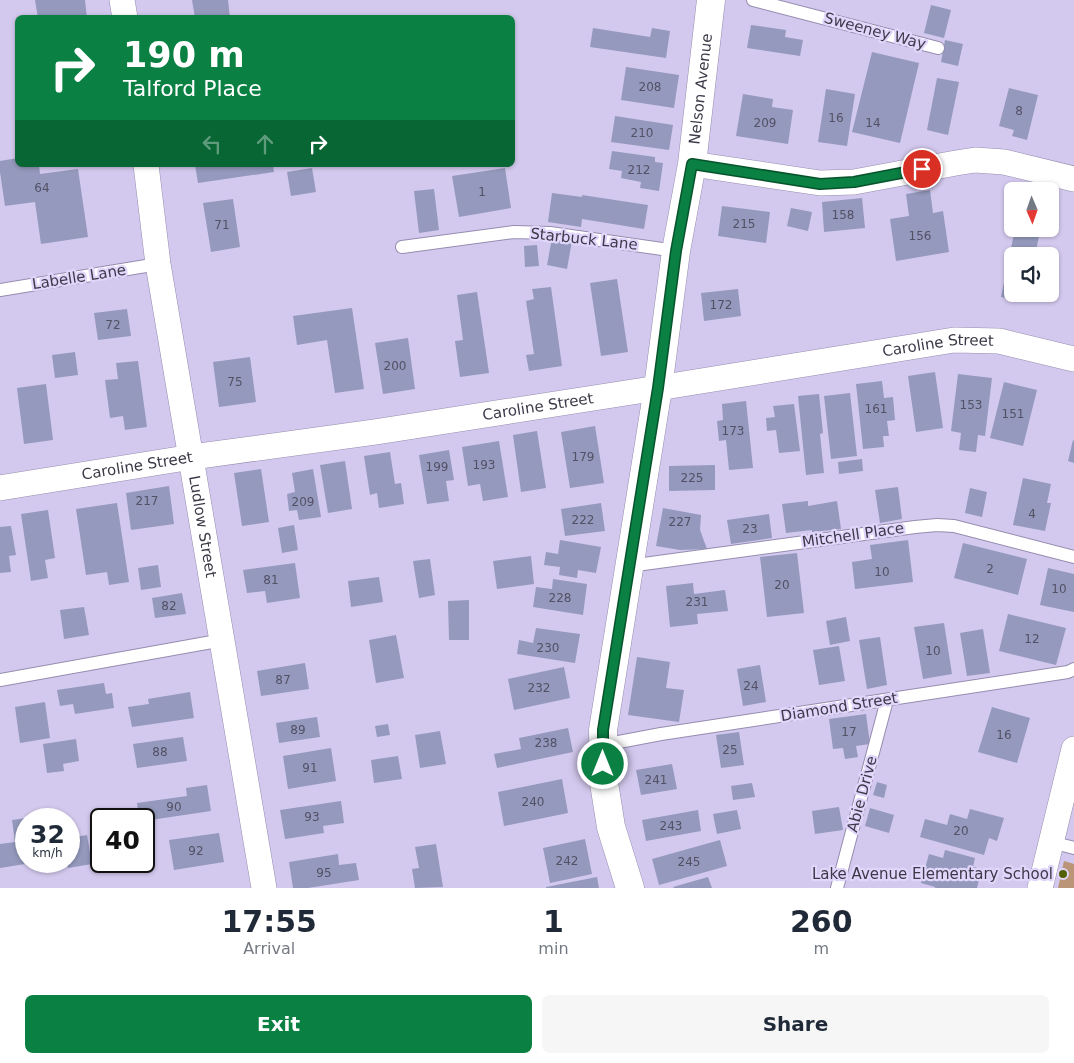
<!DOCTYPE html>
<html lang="en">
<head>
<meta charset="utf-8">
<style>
	:root { --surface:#fff; --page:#f6f6f7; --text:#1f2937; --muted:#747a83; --accent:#0b8043 }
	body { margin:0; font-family:"DejaVu Sans",sans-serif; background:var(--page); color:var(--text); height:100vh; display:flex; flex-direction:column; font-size:19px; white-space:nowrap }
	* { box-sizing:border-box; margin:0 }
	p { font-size:16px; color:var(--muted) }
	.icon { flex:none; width:28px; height:28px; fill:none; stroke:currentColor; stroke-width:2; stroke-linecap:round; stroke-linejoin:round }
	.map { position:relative; height:888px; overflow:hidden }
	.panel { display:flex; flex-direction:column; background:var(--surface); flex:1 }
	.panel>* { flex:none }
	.top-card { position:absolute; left:15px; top:15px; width:500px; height:152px; border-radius:8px; box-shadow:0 1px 4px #0004; background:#0b8043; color:#fff; overflow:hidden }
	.needle { width:32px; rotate:178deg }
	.controls { position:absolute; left:1004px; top:182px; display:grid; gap:10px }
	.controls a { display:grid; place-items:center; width:55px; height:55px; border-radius:8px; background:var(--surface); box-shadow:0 1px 4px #0004; font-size:25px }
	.speed { position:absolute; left:15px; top:808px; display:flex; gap:10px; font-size:25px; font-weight:700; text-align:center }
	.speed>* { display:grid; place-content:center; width:65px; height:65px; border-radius:50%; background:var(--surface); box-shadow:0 1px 4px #0004; line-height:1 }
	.speed small { font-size:12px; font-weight:400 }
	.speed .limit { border:2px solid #111; border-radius:8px; background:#fff; color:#111 }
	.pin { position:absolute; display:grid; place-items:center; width:42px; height:42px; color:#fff; margin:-21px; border:2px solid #fff; border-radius:50%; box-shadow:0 1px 5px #0007 }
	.me { position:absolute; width:55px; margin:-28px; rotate:0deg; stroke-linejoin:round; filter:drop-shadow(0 0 4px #0008) }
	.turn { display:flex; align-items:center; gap:18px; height:105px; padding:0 25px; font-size:22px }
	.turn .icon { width:65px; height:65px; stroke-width:2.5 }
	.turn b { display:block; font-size:35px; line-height:42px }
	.lanes { display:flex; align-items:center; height:48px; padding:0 25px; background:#0003; justify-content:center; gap:25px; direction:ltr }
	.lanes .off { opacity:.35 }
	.eta { display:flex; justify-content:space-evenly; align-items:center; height:85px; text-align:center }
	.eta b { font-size:30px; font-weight:700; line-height:35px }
	.button { display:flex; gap:10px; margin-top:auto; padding:10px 25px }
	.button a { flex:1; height:58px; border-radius:8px; background:var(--accent); color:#fff; font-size:20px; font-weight:700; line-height:58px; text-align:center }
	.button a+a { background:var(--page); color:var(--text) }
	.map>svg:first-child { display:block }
	.green { fill:#bb9578 }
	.building { fill:#9499bd }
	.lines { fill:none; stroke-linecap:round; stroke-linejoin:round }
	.lane-casing { stroke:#968caf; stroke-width:14 }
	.street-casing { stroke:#968caf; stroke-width:26 }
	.secondary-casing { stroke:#968caf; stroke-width:29 }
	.lane { stroke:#fff; stroke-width:12 }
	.street { stroke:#fff; stroke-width:25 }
	.secondary { stroke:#fff; stroke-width:28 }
	.route-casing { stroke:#07532c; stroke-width:12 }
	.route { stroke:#0b8043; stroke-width:9 }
	.poi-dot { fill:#546000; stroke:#e0d6fb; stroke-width:2 }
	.labels { text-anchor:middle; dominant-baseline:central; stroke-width:4.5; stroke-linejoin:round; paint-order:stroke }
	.number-label { font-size:12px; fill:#535165 }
	.street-label { font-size:15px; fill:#3d3948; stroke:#e0d6fb }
	.poi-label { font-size:15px; fill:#3d3948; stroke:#e0d6fb; text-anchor:end }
</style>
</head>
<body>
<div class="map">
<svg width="1074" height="888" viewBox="0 0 1074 888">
	<rect width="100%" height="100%" fill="#d3c9ee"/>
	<!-- green -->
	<path class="green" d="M1064 861 1074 864V888H1058Z"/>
	<!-- building -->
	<g class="building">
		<path d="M35 0H85L87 18H38Z"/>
		<path d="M192 0H228L230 18H195Z"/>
		<path d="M931 5 951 10 944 38 924 33Z"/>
		<path d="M751 25 786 30 785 37 803 40 800 56 747 48Z"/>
		<path d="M593 28 650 37 652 28 670 31 666 58 590 47Z"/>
		<path d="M945 40 963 44 958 66 941 62Z"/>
		<path d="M872 52 919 63 900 143 852 132Z"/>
		<path d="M626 67 679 75 674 108 621 100Z"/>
		<path d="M937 78 959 82 948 135 927 130Z"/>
		<path d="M1009 88 1038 95 1027 140 1012 136 1014 130 999 126Z"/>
		<path d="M826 89 855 94 847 146 818 142Z"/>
		<path d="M743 94 773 99 772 107 793 110 788 144 736 136Z"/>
		<path d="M615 116 673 125 669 150 611 142Z"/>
		<path d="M612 151 655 157V162L663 163 659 191 640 188 641 182 621 178 622 171 609 169Z"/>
		<path d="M18 158V165H39L40 174 78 169 88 237 41 244 35 202 5 206 0 172V161Z"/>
		<path d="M195 165H273L274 172 198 183Z"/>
		<path d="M312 168 316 192 291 196 287 172Z"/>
		<path d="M505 168 511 208 459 217 452 176Z"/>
		<path d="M434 189 439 230 419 233 414 191Z"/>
		<path d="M930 190 933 213 943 211 949 252 896 261 890 219 909 216 906 194Z"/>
		<path d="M552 193 582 197V195L648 205 644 229 582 219 581 227 548 222Z"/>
		<path d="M862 198 865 228 824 232 822 202Z"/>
		<path d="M233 199 240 247 211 252 203 203Z"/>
		<path d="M722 206 770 212 766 243 718 236Z"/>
		<path d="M791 208 812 212 808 231 787 226Z"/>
		<path d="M1015 229H1034L1033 235 1039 236 1035 256H1012V294H1027L1026 302 1001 297Z"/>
		<path d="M552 238 572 241 567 269 547 265Z"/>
		<path d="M537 245 539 266 525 267 524 246Z"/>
		<path d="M617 279 628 352 601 356 590 283Z"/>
		<path d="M551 287 562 366 529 371 526 355 534 354 526 301 534 299 532 289Z"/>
		<path d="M738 289 741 316 704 321 701 293Z"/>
		<path d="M477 292 489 373 460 377 455 341 463 340 457 295Z"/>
		<path d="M352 308 364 389 335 393 327 340 297 345 293 316Z"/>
		<path d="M127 309 131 336 98 340 94 313Z"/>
		<path d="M408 338 415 389 383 394 375 343Z"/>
		<path d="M75 352 78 375 55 378 52 355Z"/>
		<path d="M250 357 256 402 219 407 213 362Z"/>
		<path d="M138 361 147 427 125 430 123 416 110 418 105 380 118 379 116 363Z"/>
		<path d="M935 372 943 428 916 432 908 376Z"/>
		<path d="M958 374 992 378 985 436 978 435 976 452 959 450 961 433 951 431Z"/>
		<path d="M882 381 884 398 893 397 895 420 887 421 889 436H883L884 447 863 449 856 384Z"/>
		<path d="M1004 382 1037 390 1023 446 990 438Z"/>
		<path d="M46 384 53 440 24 444 17 388Z"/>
		<path d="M850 393 857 456 831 459 824 396Z"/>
		<path d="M819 394 823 433 820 434 824 473 806 475 798 396Z"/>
		<path d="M746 401 753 468 729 470 726 440 719 441 717 421 723 420 722 404Z"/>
		<path d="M794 404 800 451 779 453 776 430 767 431 766 418 775 417 773 406Z"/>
		<path d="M595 426 604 483 570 488 561 432Z"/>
		<path d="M537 431 546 488 521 492 513 435Z"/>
		<path d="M1073 440 1074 441V463L1068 461Z"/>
		<path d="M499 441 508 497 483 501 480 484 468 486 462 447Z"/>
		<path d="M449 450 454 480 446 481 449 501 427 504 419 455Z"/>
		<path d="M390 452 395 484 401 483 404 504 379 508 377 493 370 495 364 456Z"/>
		<path d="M862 459 863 471 839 474 838 462Z"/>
		<path d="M345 461 352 509 328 513 320 465Z"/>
		<path d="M715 465V490L669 491V466Z"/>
		<path d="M261 469 269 522 242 526 234 473Z"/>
		<path d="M313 469 321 517 299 520 297 510 289 511 287 494 295 492 292 473Z"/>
		<path d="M1023 478 1051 484 1047 503H1051L1045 531 1013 525Z"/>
		<path d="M169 486 174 524 131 530 126 493Z"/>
		<path d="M898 487 902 519 880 523 875 490Z"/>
		<path d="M970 488 987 492 982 517 965 513Z"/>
		<path d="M808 501V506L837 501 841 529 812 532V530L786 533 782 504Z"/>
		<path d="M117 503 129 582 109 585 107 572 86 575 76 509Z"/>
		<path d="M601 503 605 531 565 536 561 509Z"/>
		<path d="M663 508 701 515 700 530 707 549 680 550 656 546Z"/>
		<path d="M48 510 55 558 45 560 48 578 31 581 21 514Z"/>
		<path d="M769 514 772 538 731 544 727 520Z"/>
		<path d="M294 525 298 550 282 553 278 528Z"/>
		<path d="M11 526 16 555 9 556 11 572 0 573V527Z"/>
		<path d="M560 540 601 547 596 573 578 570 577 578 559 575 560 567 544 565 546 552 558 554Z"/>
		<path d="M908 540 913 582 855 589 852 562 872 559 870 545Z"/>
		<path d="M963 543 1027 559 1018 595 954 578Z"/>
		<path d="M797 553 804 613 767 617 760 557Z"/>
		<path d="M531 556 534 584 497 589 493 561Z"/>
		<path d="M430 559 435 595 419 598 413 561Z"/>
		<path d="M295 563 300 598 267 603 265 591 247 593 243 570Z"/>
		<path d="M158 565 161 587 141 590 138 568Z"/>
		<path d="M1048 568 1074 574V612L1040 605Z"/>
		<path d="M379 577 383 602 351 607 348 581Z"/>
		<path d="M553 579 587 584 583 615 533 607 536 587 552 589Z"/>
		<path d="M693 583 694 594 725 590 728 611 697 614 698 624 670 627 666 586Z"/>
		<path d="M182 593 186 614 155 618 152 598Z"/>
		<path d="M469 600V640H449L448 601Z"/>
		<path d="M84 607 89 635 64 639 60 610Z"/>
		<path d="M1008 614 1066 628 1056 665 999 651Z"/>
		<path d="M846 617 850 641 830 645 826 621Z"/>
		<path d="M944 623 952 674 923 679 914 627Z"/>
		<path d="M536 628 580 634 575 663 517 654 519 640 533 643Z"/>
		<path d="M983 629 990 673 967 676 960 633Z"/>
		<path d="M396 635 404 678 376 683 369 640Z"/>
		<path d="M880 637 887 685 867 689 859 640Z"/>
		<path d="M839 646 845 681 819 685 813 650Z"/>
		<path d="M637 657 670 662 666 688 684 690 679 722 628 715Z"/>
		<path d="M305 663 309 689 261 696 257 671Z"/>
		<path d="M760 665 766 702 743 706 737 669Z"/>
		<path d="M564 667 570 698 514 710 508 679Z"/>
		<path d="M104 683 106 694 112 693 114 708 75 714 73 704 60 706 57 690Z"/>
		<path d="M190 692 194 718 132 727 128 707 149 704 148 699Z"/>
		<path d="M45 702 50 738 20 743 15 707Z"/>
		<path d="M992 707 1030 718 1017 763 978 752Z"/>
		<path d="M866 714 870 744 856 746 858 757 845 759 843 748 833 749 829 719Z"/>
		<path d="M317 717 320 737 279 743 276 723Z"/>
		<path d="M388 724 390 735 377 737 375 726Z"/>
		<path d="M568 728 573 752 497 768 494 754 521 749 519 738Z"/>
		<path d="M440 731 446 764 420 768 415 735Z"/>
		<path d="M739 732 744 765 721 768 716 735Z"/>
		<path d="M183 737 187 761 137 768 133 744Z"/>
		<path d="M76 739 79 761 63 764 64 771 47 773 43 744Z"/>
		<path d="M331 748 336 781 288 789 283 756Z"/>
		<path d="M398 756 402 779 374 783 371 760Z"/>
		<path d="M672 764 677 789 641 795 636 770Z"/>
		<path d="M562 779 568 813 504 826 498 792Z"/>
		<path d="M877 782 887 785 884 798 873 795Z"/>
		<path d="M752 783 755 797 733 800 731 786Z"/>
		<path d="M207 785 211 811 144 821V819H139L137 803 187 796 186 788Z"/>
		<path d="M341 801 344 823 323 826 324 833 285 839 280 810Z"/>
		<path d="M839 807 843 830 815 834 812 811Z"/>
		<path d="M870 808 894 815 889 833 865 826Z"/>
		<path d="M970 809 1004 818 997 841 989 838 984 855 920 837 925 819 947 825 950 814 967 819Z"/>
		<path d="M698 810 701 831 646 841 642 820Z"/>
		<path d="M737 810 741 829 717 834 713 814Z"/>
		<path d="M46 815 47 819H28V818Z"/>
		<path d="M26 818V840L22 841 25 864 0 868V844L15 842 12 820Z"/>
		<path d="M219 833 224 862 174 870 169 840Z"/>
		<path d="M87 835 92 864 68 868 67 861H69V838Z"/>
		<path d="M585 839 592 874 550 883 543 848Z"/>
		<path d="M720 840 727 866 659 885 652 859Z"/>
		<path d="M436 844 443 887 415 888 412 869 419 868 415 847Z"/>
		<path d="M945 850 975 858 973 867 982 869 977 888H935V887L921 883 929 854 943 858Z"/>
		<path d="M338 854 339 865 356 863 359 880 308 888H293L289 862Z"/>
		<path d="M597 877 599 888H546V887Z"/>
		<path d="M708 877 712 888H674L673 887Z"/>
	</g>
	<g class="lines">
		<defs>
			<g id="lane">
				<path d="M753 0 938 48"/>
				<path d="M402 247 514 232 550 233 676 251"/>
				<path d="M0 290 158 264"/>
				<path d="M629 566 915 527 937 525 954 526 1074 557"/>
				<path d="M0 680 223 640"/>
				<path d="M603 745 661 734 1068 672 1074 669"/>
				<path d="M1051 842 1074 848"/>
				<path d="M837 888 887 700"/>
			</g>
			<g id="street">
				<path d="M122 0 125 18"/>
				<path d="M692 164 820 183 854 182 956 163 975 160 1004 162 1074 179"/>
				<path id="s1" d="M146 165 158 264 264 888"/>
				<path id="s2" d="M0 488 192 457 375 432 658 388 954 340 999 341 1074 359"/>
				<path d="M1040 888 1074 749"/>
			</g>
			<g id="secondary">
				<path id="s3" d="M630 888 611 827 604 783 603 730 658 388 676 251 692 164 711 0"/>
			</g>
		</defs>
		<!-- lane casing -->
		<use href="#lane" class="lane-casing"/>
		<!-- street casing -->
		<use href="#street" class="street-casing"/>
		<!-- secondary casing -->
		<use href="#secondary" class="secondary-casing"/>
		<!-- lane -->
		<use href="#lane" class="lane"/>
		<!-- street -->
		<use href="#street" class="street"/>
		<!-- secondary -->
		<use href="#secondary" class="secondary"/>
	</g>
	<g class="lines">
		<defs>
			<path id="route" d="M603 764V730L658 388 676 251 692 164 820 184 854 182 922 169"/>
		</defs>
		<!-- route casing -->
		<use href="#route" class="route-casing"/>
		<!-- route -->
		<use href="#route" class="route"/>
	</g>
	<!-- markers -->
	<circle class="poi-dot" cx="1063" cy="874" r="5"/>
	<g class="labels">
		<!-- number labels -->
		<g class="number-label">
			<text x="650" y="87">208</text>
			<text x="1019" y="111">8</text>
			<text x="836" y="118">16</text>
			<text x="765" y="123">209</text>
			<text x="873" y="123">14</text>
			<text x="642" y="133">210</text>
			<text x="639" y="170">212</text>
			<text x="42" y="188">64</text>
			<text x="482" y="192">1</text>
			<text x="843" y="215">158</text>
			<text x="744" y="224">215</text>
			<text x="222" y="225">71</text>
			<text x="920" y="236">156</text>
			<text x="721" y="305">172</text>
			<text x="113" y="325">72</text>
			<text x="395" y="366">200</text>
			<text x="235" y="382">75</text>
			<text x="971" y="405">153</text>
			<text x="876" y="409">161</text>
			<text x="1013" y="414">151</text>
			<text x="733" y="431">173</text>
			<text x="583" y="457">179</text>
			<text x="484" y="465">193</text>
			<text x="437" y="467">199</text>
			<text x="692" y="478">225</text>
			<text x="147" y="501">217</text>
			<text x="303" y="502">209</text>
			<text x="1032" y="514">4</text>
			<text x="583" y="520">222</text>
			<text x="680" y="522">227</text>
			<text x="750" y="529">23</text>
			<text x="990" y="569">2</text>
			<text x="882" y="572">10</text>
			<text x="271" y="580">81</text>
			<text x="782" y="585">20</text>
			<text x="1059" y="589">10</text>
			<text x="560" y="598">228</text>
			<text x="697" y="602">231</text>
			<text x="169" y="606">82</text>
			<text x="1032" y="639">12</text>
			<text x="548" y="648">230</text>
			<text x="933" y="651">10</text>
			<text x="283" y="680">87</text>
			<text x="751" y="686">24</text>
			<text x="539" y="688">232</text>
			<text x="298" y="730">89</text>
			<text x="849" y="732">17</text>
			<text x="1004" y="735">16</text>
			<text x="546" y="743">238</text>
			<text x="730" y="750">25</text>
			<text x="160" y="752">88</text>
			<text x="310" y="768">91</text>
			<text x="656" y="780">241</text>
			<text x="533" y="802">240</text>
			<text x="174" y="807">90</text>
			<text x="312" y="817">93</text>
			<text x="671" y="826">243</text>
			<text x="961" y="831">20</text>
			<text x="196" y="851">92</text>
			<text x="567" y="861">242</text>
			<text x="689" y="862">245</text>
			<text x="324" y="873">95</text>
		</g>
		<!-- street labels -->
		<g class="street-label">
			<text transform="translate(875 31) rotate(15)">Sweeney Way</text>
			<text stroke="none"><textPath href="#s3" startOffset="810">Nelson Avenue</textPath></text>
			<text transform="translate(584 239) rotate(6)">Starbuck Lane</text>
			<text transform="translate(79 277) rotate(-9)">Labelle Lane</text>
			<text stroke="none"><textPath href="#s2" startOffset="949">Caroline Street</textPath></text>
			<text stroke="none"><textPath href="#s2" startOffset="544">Caroline Street</textPath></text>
			<text stroke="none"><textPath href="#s2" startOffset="139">Caroline Street</textPath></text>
			<text stroke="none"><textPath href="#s1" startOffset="366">Ludlow Street</textPath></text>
			<text transform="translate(853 535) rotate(-8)">Mitchell Place</text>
			<text transform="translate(839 707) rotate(-9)">Diamond Street</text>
			<text transform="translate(862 794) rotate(-75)">Abie Drive</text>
		</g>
		<!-- poi labels -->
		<g class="poi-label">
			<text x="1053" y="874">Lake Avenue Elementary School</text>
		</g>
	</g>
</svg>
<div class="controls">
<a><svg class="needle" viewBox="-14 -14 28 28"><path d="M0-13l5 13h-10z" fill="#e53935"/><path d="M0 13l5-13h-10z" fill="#747a83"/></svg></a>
<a><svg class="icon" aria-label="sound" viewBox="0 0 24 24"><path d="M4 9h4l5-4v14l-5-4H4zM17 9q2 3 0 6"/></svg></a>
</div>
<div class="speed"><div>32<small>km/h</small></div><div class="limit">40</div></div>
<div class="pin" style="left:922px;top:169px;background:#d93025"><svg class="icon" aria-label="arrive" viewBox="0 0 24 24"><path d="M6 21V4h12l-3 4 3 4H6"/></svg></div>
<svg class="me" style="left:603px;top:764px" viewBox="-20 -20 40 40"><circle r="17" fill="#0b8043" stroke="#fff" stroke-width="3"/><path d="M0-11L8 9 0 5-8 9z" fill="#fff"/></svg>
<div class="top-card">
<div class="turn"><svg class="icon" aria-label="right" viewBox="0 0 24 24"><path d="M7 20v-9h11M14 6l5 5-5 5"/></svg><div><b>190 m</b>Talford Place</div></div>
<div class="lanes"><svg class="icon off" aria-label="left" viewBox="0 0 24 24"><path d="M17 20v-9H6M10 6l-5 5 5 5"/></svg><svg class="icon off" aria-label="ahead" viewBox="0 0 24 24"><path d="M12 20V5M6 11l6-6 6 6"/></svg><svg class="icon" aria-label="right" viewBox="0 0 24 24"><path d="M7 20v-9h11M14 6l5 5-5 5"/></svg></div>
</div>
</div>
<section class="panel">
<div class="eta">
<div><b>17:55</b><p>Arrival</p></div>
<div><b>1</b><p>min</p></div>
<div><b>260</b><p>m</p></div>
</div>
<div class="button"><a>Exit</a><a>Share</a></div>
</section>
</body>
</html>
